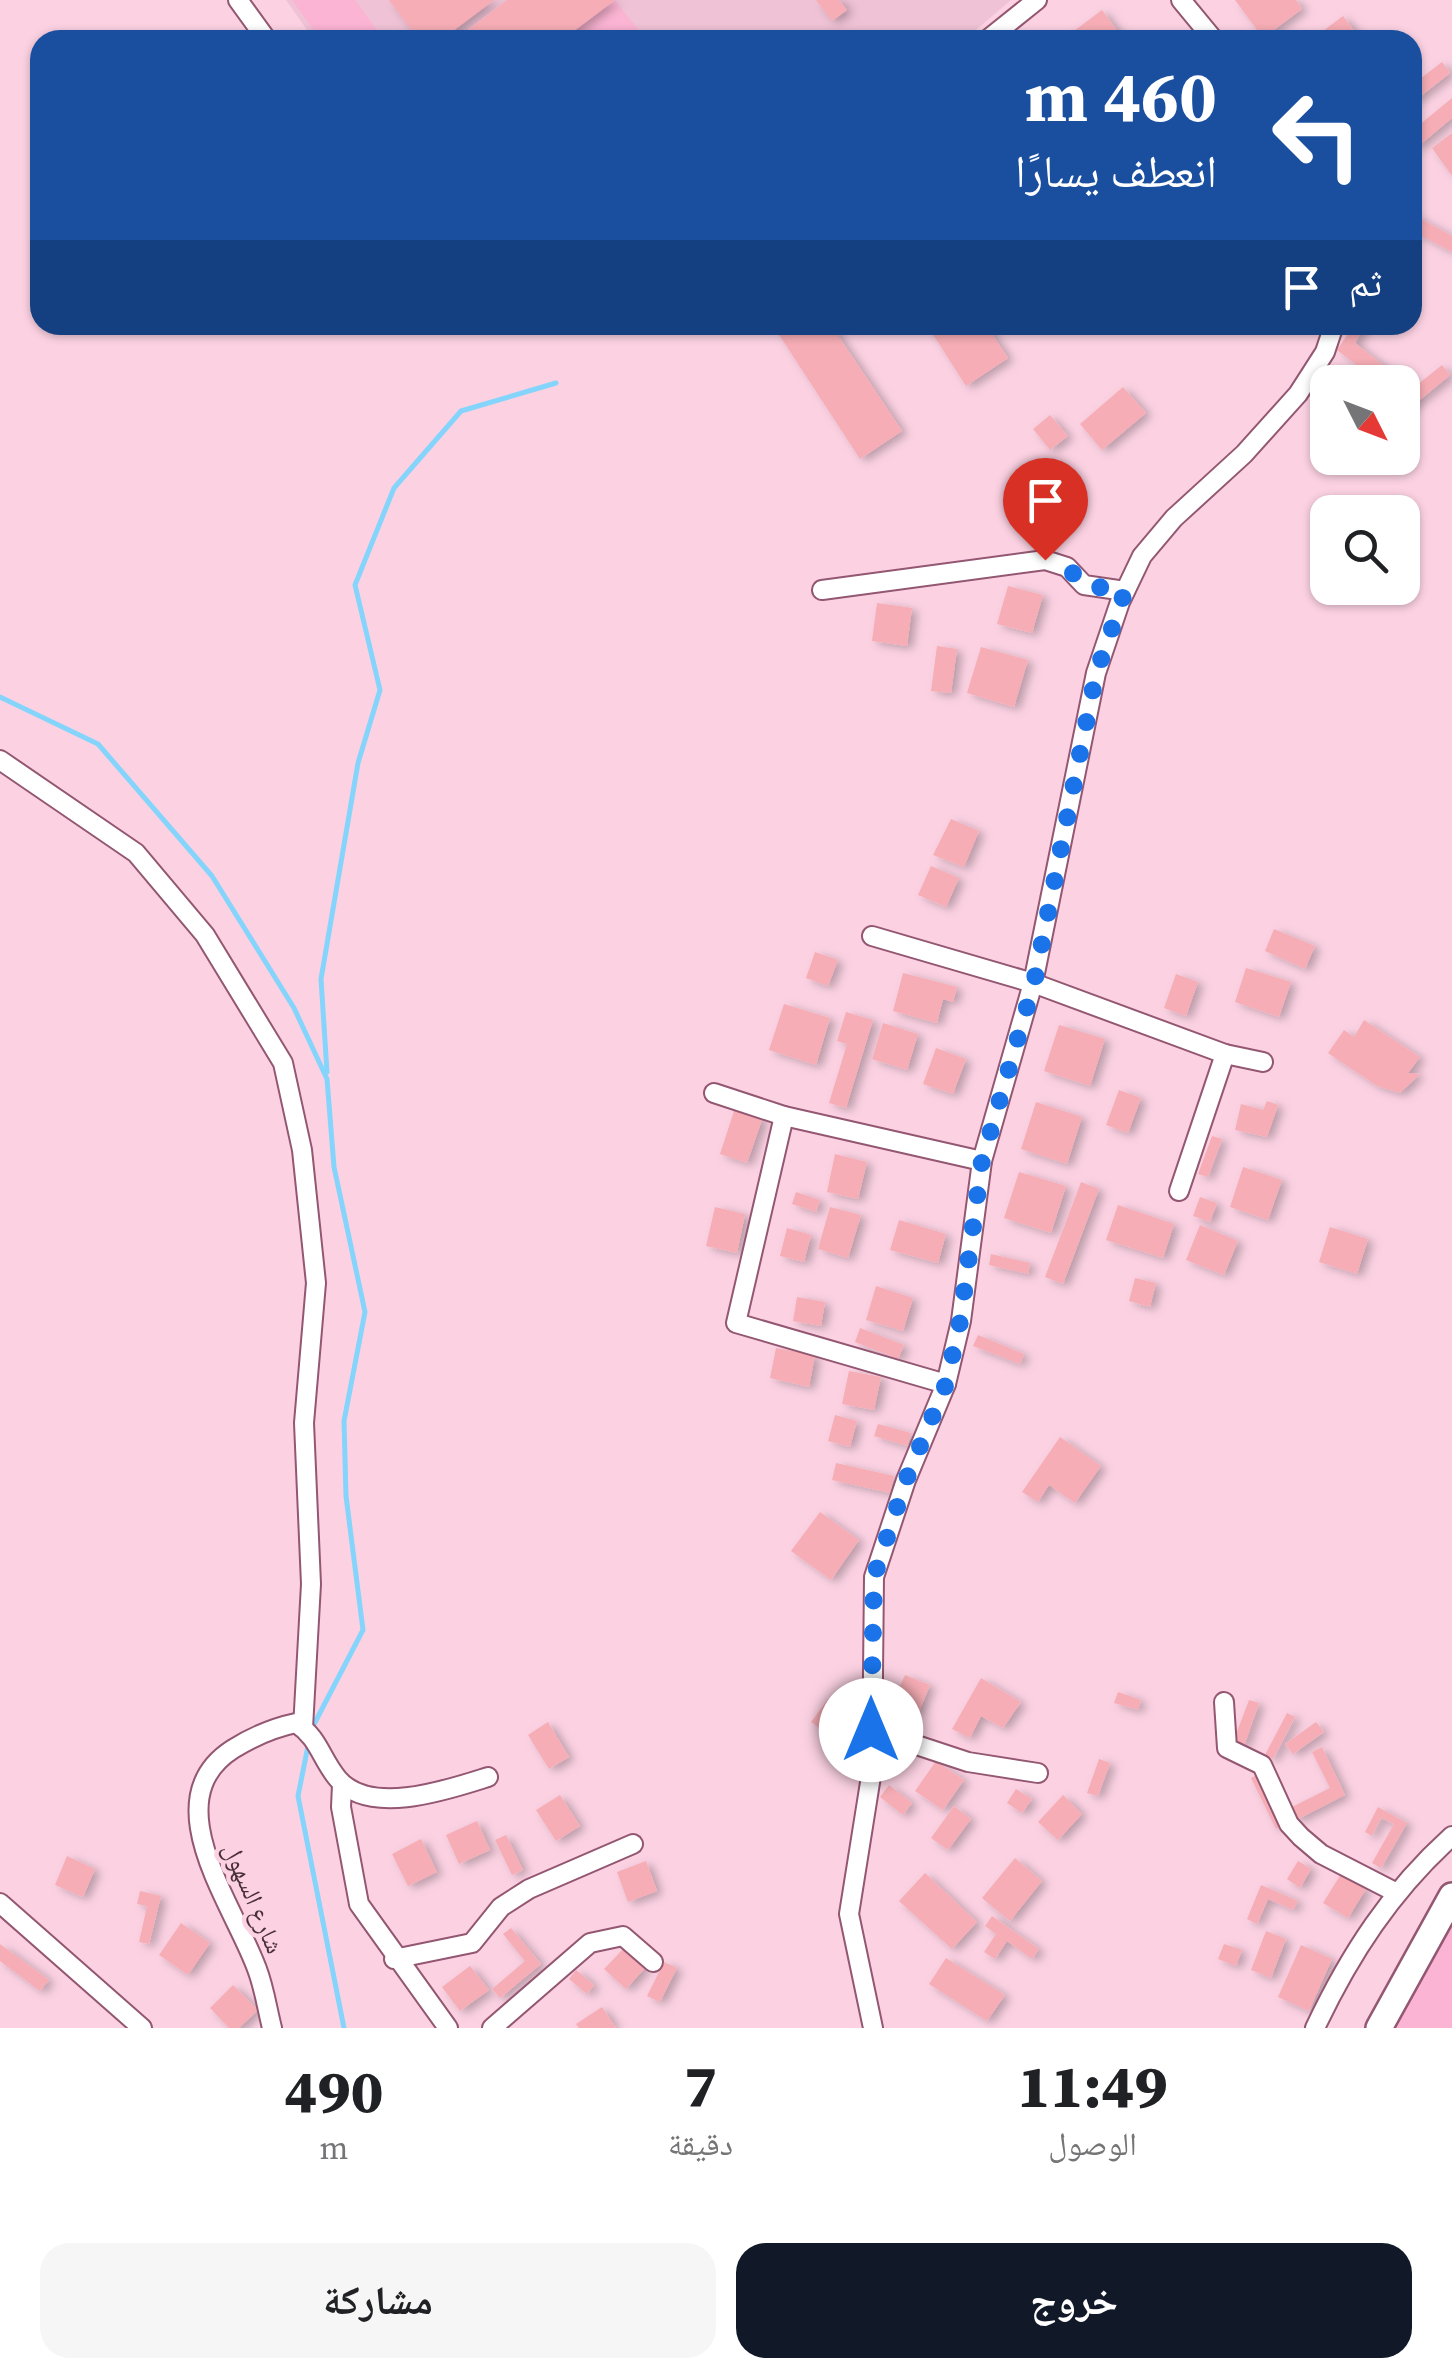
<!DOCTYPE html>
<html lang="ar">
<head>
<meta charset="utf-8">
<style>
	:root { --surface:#fff; --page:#f6f6f6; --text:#202124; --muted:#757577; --accent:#111827 }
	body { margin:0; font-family:"Source Serif 4","Noto Naskh Arabic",serif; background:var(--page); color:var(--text); direction:rtl; height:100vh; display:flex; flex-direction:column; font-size:38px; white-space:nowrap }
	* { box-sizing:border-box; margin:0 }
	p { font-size:32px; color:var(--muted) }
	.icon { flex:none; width:55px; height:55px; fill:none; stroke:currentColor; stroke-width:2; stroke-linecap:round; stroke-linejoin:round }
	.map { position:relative; height:2028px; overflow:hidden; direction:ltr }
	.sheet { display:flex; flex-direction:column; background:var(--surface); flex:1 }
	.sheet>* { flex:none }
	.top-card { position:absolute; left:30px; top:30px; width:1392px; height:305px; border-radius:30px; box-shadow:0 2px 8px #0004; direction:rtl; background:#1a4fa0; color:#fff; overflow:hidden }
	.needle { width:65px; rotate:132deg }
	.buttons { position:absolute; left:1310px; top:365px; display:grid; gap:20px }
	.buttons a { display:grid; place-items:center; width:110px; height:110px; border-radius:20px; background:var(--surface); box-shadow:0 2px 8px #0004; font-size:50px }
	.pin { position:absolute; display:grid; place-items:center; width:85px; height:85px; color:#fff; margin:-102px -42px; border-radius:50% 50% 50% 0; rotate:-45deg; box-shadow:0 0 10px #0007 }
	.pin .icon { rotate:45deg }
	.me { position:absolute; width:110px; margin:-55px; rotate:0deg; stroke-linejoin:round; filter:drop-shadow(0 0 8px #0008) }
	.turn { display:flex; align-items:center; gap:35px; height:210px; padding:0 40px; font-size:45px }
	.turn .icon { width:130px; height:130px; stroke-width:2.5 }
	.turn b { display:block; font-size:70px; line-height:85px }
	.then { display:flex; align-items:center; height:95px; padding:0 40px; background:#0003; gap:20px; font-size:38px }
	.eta { display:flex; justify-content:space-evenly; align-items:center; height:170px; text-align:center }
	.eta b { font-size:60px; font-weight:800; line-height:70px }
	.action { display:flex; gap:20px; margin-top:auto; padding:20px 40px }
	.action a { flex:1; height:115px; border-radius:30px; background:var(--accent); color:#fff; font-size:40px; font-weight:800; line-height:115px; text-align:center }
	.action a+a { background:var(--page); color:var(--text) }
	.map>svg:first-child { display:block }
	.built { fill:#efc2d5 }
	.green { fill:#fbb4d3 }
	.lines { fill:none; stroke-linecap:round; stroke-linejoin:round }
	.stream { stroke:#85d4fc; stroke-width:5 }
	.building { fill:#f6adb5; filter:url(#shadow) }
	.minor-casing { stroke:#935772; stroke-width:22 }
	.highway-casing { stroke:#935772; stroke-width:30 }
	.minor { stroke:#fff; stroke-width:18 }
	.highway { stroke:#fff; stroke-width:25 }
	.route { stroke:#1a73e8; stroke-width:18; stroke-dasharray:0 32.4 }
	.labels { text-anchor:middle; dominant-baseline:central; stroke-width:9; stroke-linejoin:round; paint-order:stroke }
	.street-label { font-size:25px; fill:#4a2f3b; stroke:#fcd2e3 }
</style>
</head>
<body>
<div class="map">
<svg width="1452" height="2028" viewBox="0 0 1452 2028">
	<defs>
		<filter id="shadow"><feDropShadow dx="5.5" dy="3" stdDeviation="5" flood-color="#0004"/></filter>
	</defs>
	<rect width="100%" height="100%" fill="#fcd2e3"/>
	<!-- built -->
	<path class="built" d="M286 0H1011L964 40H314Z"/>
	<!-- green -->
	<g class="green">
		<path d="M292 0H355L384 40H321Z"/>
		<path d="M615 0 646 40H562Z"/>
		<path d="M1452 1917V2028H1376Z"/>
	</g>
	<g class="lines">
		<!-- stream -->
		<g class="stream">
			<path d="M0 697 98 744 212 876 294 1008 327 1079 334 1167 365 1312 344 1421 346 1496 363 1630 311 1730"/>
			<path d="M327 1072 321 979 358 763 380 690 355 585 394 488 461 411 556 383"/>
			<path d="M309 1741 298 1796 344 2028"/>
		</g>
	</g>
	<!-- building -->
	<g class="building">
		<path d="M389 0H494L441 40H419Z"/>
		<path d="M507 0H615L562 40H455Z"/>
		<path d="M816 0H839L847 10 832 21Z"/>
		<path d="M1235 0H1296L1302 9 1263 38Z"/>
		<path d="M1102 10 1124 40H1062Z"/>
		<path d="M1343 16 1361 40H1311Z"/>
		<path d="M1442 62 1450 73 1412 103V85Z"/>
		<path d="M1452 98V118L1415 149 1412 131Z"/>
		<path d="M1452 133V176L1432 148Z"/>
		<path d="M1412 214 1452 236V252L1412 231Z"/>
		<path d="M789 325H831L902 431 860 459 776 330Z"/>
		<path d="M927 325H986L1008 358 966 386Z"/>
		<path d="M1354 325H1365L1355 343 1402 380 1399 382H1379L1337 350Z"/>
		<path d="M1442 365 1450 375 1409 409 1402 397Z"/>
		<path d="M1123 387 1146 413 1102 450 1080 424Z"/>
		<path d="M1050 415 1068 436 1050 450 1033 429Z"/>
		<path d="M1008 586 1043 595 1032 633 997 624Z"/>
		<path d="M877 603 912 608 907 646 872 641Z"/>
		<path d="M937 646 957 649 951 693 931 691Z"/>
		<path d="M981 647 1028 660 1014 707 967 693Z"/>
		<path d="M951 819 979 831 964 867 933 855Z"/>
		<path d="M931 866 959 878 946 907 918 895Z"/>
		<path d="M1274 929 1315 946 1305 969 1265 951Z"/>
		<path d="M815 952 838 960 828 986 806 978Z"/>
		<path d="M1246 968 1291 982 1279 1017 1235 1002Z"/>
		<path d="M903 973 957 987 953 1002 943 999 937 1023 893 1011Z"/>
		<path d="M1176 974 1198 982 1186 1016 1164 1008Z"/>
		<path d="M784 1004 830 1018 816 1065 769 1050Z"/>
		<path d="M846 1012 873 1020 846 1108 829 1103 847 1044 837 1041Z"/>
		<path d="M1364 1020 1420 1057 1408 1073 1420 1074 1400 1093 1377 1086 1328 1053 1344 1030 1354 1037Z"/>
		<path d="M883 1023 918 1034 907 1070 872 1059Z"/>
		<path d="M1059 1025 1105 1039 1090 1086 1044 1071Z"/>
		<path d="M936 1048 966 1059 953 1094 923 1084Z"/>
		<path d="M1119 1090 1141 1098 1128 1133 1106 1125Z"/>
		<path d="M1267 1101 1278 1105 1267 1137 1235 1130 1241 1104 1263 1110Z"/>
		<path d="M1036 1102 1082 1117 1067 1164 1021 1149Z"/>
		<path d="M735 1108 763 1117 747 1163 720 1154Z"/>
		<path d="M1212 1136 1222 1139 1208 1177 1198 1174Z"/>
		<path d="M835 1154 867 1162 858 1199 827 1192Z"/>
		<path d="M1243 1167 1282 1180 1268 1220 1230 1207Z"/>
		<path d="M1019 1172 1066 1186 1051 1233 1004 1218Z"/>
		<path d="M1081 1182 1099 1189 1063 1284 1045 1277Z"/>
		<path d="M796 1192 820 1200 816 1212 792 1204Z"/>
		<path d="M1200 1197 1217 1203 1210 1222 1193 1216Z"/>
		<path d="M1118 1205 1174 1224 1163 1258 1106 1240Z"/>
		<path d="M715 1207 745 1214 737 1253 706 1246Z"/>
		<path d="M830 1207 861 1215 848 1258 818 1249Z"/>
		<path d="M899 1220 946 1234 938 1263 890 1250Z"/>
		<path d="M1200 1225 1238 1241 1224 1275 1186 1260Z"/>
		<path d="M1330 1227 1368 1239 1357 1274 1319 1262Z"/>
		<path d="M787 1228 811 1235 804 1262 780 1256Z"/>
		<path d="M991 1254 1030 1263 1028 1274 989 1265Z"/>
		<path d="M1135 1278 1156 1283 1150 1307 1129 1301Z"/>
		<path d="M876 1286 913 1298 903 1331 866 1320Z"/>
		<path d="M797 1297 825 1302 821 1326 793 1321Z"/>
		<path d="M860 1328 904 1345 898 1359 855 1342Z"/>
		<path d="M978 1335 1024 1354 1020 1364 973 1346Z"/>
		<path d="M776 1348 815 1355 809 1387 770 1378Z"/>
		<path d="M849 1371 881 1377 874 1410 842 1404Z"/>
		<path d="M835 1415 857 1421 850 1447 828 1441Z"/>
		<path d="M878 1424 911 1433 907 1446 874 1436Z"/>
		<path d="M1060 1437 1101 1466 1075 1503 1049 1485 1038 1502 1022 1492Z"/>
		<path d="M836 1463 894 1476 890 1493 832 1480Z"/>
		<path d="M820 1512 859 1540 831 1580 791 1551Z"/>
		<path d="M905 1675 930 1685 919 1712 903 1706V1713L880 1704 888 1684 899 1688Z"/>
		<path d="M981 1678 1021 1702 1003 1728 981 1716 970 1738 952 1729Z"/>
		<path d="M1118 1692 1141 1700 1138 1710 1114 1703Z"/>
		<path d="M828 1699 836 1705 819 1728 811 1722Z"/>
		<path d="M1249 1700 1259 1703 1244 1746 1233 1742Z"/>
		<path d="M1287 1713 1295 1717 1273 1759 1265 1755Z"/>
		<path d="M548 1722 569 1757 549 1769 528 1735Z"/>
		<path d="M1316 1722 1324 1732 1293 1754 1285 1744Z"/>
		<path d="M1322 1747 1345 1795 1296 1820 1290 1808 1330 1788 1312 1752Z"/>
		<path d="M1099 1759 1110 1763 1098 1796 1087 1793Z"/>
		<path d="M936 1761 964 1780 943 1810 915 1791Z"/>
		<path d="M1259 1774 1284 1824 1276 1829 1251 1778Z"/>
		<path d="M889 1785 912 1803 903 1815 880 1797Z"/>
		<path d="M1016 1789 1032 1799 1022 1813 1007 1803Z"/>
		<path d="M560 1795 580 1826 556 1841 536 1810Z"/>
		<path d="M1063 1795 1082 1814 1058 1840 1038 1822Z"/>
		<path d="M954 1806 971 1819 948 1850 931 1838Z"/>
		<path d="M1378 1807 1407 1823 1381 1868 1372 1863 1394 1824 1381 1818 1372 1836 1365 1832Z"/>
		<path d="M477 1821 490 1850 459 1864 446 1835Z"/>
		<path d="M506 1835 523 1870 512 1875 495 1840Z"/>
		<path d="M421 1839 437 1872 408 1886 392 1854Z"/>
		<path d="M67 1856 95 1869 83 1897 55 1885Z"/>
		<path d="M1015 1858 1042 1881 1010 1921 982 1898Z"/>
		<path d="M646 1861 657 1891 628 1902 617 1872Z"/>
		<path d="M1298 1861 1311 1869 1300 1888 1287 1879Z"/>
		<path d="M925 1873 977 1922 952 1949 899 1901Z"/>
		<path d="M1341 1874 1366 1889 1348 1918 1323 1903Z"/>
		<path d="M1261 1885 1298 1901 1293 1910 1268 1899 1257 1924 1247 1919Z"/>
		<path d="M140 1891 161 1896 149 1944 139 1942 147 1906 137 1904Z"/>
		<path d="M992 1916 1039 1949 1032 1959 1007 1941 995 1959 984 1952 996 1934 985 1926Z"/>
		<path d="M181 1923 210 1943 188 1975 159 1955Z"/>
		<path d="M511 1928 541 1964 500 1998 492 1989 525 1961 503 1934Z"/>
		<path d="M1266 1931 1286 1939 1271 1978 1251 1970Z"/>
		<path d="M0 1944 49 1980 40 1991 0 1961Z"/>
		<path d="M1224 1944 1242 1950 1236 1966 1218 1959Z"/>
		<path d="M1301 1945 1332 1959 1309 2011 1278 1997Z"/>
		<path d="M625 1947 646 1967 626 1989 604 1969Z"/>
		<path d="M946 1958 1005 1995 987 2021 929 1984Z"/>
		<path d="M664 1962 677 1968 660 2002 647 1996Z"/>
		<path d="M470 1966 489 1990 460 2011 442 1987Z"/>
		<path d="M576 1970 594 1985 587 1994 569 1979Z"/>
		<path d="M233 1985 258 2010 239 2028H229L210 2008Z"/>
		<path d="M602 2007 616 2028H579L576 2024Z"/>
	</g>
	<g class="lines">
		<defs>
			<g id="minor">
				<path d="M238 0 267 40"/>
				<path d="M1181 0 1214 40"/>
				<path d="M987 40 1037 0"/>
				<path d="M822 590 1045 560 1067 567 1084 585 1125 591"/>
				<path d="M0 760 136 853 205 935 283 1063 302 1150 316 1283 304 1423 311 1584 303 1728"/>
				<path d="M872 936 1033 983 1225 1054 1263 1062"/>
				<path d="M714 1093 784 1116 982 1161"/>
				<path d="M784 1116 736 1323 946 1384"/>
				<path d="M1179 1191 1225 1054"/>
				<path d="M1224 1702 1227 1748 1262 1765 1289 1824 1301 1837 1321 1854 1395 1892"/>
				<path d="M871 1730 968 1762 1038 1773"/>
				<path d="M342 1785 341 1807 359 1904 448 2028"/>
				<path d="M0 1903 142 2028"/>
				<path d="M394 1959 472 1943 501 1907 529 1889 633 1844"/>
				<path d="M272 2028C267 2008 264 1987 257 1969 234 1905 153 1800 233 1749 254 1736 272 1728 296 1723 319 1738 321 1759 338 1779 370 1817 450 1789 488 1777"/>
				<path d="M492 2028 590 1943 623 1936 653 1962"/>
				<path d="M873 2028 849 1914 872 1770 874 1577 906 1480 946 1384 961 1321 982 1161 1033 983 1096 673 1120 602 1142 556 1174 518 1244 454 1298 394 1325 352 1334 325"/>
				<path d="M1315 2028C1350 1954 1391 1891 1452 1836"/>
			</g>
			<path id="highway" d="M1379 2028 1452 1896"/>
		</defs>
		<!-- minor casing -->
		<use href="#minor" class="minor-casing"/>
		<!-- highway casing -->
		<use href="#highway" class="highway-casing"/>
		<!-- minor -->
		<use href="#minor" class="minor"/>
		<!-- highway -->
		<use href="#highway" class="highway"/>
	</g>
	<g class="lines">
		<!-- route -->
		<path class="route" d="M871 1730 874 1577 906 1480 946 1384 960 1322 982 1161 1034 983 1096 674 1125 591 1084 585 1067 567 1045 560"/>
	</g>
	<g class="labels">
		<!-- street labels -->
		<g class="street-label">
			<text transform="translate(254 1898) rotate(67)">شارع السهول</text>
		</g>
	</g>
</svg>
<div class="buttons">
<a><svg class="needle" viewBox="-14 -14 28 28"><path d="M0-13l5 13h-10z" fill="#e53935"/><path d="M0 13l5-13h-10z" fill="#757577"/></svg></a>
<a><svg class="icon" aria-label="search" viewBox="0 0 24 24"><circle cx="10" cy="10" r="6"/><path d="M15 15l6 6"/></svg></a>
</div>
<div class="pin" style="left:1045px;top:560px;background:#d93025"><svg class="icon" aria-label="arrive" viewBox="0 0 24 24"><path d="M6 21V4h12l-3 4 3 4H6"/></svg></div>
<svg class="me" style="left:871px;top:1730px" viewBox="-20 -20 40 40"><circle r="19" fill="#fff"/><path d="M0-13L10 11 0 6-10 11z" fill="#1a73e8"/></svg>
<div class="top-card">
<div class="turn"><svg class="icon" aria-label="left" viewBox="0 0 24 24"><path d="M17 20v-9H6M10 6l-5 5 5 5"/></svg><div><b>460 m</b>انعطف يسارًا</div></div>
<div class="then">ثم<svg class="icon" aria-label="arrive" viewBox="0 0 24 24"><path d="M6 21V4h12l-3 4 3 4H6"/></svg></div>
</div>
</div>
<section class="sheet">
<div class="eta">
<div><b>11:49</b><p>الوصول</p></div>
<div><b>7</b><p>دقيقة</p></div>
<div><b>490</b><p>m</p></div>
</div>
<div class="action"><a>خروج</a><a>مشاركة</a></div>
</section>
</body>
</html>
